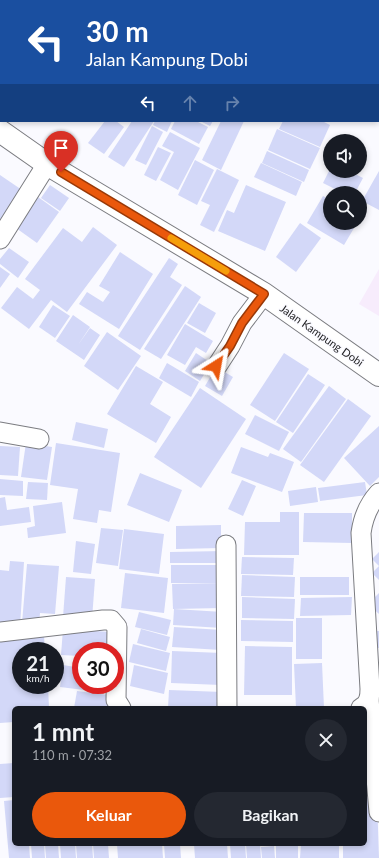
<!DOCTYPE html>
<html lang="id">
<head>
<meta charset="utf-8">
<style>
	:root { --surface:#171b24; --page:#242831; --text:#f1f3f6; --muted:#9ea1a6; --accent:#ea580c }
	body { margin:0; font-family:Lato,sans-serif; background:var(--page); color:var(--text); height:100vh; display:flex; flex-direction:column; font-size:15px; white-space:nowrap }
	* { box-sizing:border-box; margin:0 }
	p { font-size:13px; color:var(--muted) }
	.icon { flex:none; width:22px; height:22px; fill:none; stroke:currentColor; stroke-width:2; stroke-linecap:round; stroke-linejoin:round }
	.map { position:relative; flex:1; overflow:hidden }
	.sheet { position:absolute; left:12px; top:706px; width:355px; height:140px; display:flex; flex-direction:column; background:var(--surface); border-radius:6px; box-shadow:0 2px 6px #0003 }
	.sheet>* { flex:none }
	.hud { position:absolute; left:0px; top:0px; width:379px; height:122px; box-shadow:0 2px 6px #0003; background:#1a4fa0; color:#fff; overflow:hidden }
	.fabs { position:absolute; left:323px; top:134px; display:grid; gap:8px }
	.fabs a { display:grid; place-items:center; width:44px; height:44px; border-radius:50%; background:var(--surface); box-shadow:0 2px 6px #0003; font-size:20px }
	.speed { position:absolute; left:12px; top:642px; display:flex; gap:8px; font-size:20px; font-weight:700; text-align:center }
	.speed>* { display:grid; place-content:center; width:52px; height:52px; border-radius:50%; background:var(--surface); box-shadow:0 2px 6px #0003; line-height:1 }
	.speed small { font-size:10px; font-weight:400 }
	.speed .limit { border:6px solid #d22; background:#fff; color:#111 }
	.pin { position:absolute; display:grid; place-items:center; width:34px; height:34px; color:#fff; margin:-41px -17px; border-radius:50% 50% 50% 0; rotate:-45deg; box-shadow:0 0 4px #0007 }
	.pin .icon { rotate:45deg }
	.me { position:absolute; width:44px; margin:-22px; rotate:34deg; stroke-linejoin:round; filter:drop-shadow(0 0 3px #0008) }
	.turn { display:flex; align-items:center; gap:14px; height:84px; padding:0 20px; font-size:18px }
	.turn .icon { width:52px; height:52px; stroke-width:2.5 }
	.turn b { display:block; font-size:28px; line-height:34px }
	.lanes { display:flex; align-items:center; height:38px; padding:0 20px; background:#0003; justify-content:center; gap:20px; direction:ltr }
	.lanes .off { opacity:.35 }
	.round { display:grid; place-items:center; flex:none; width:42px; height:42px; border-radius:21px; background:var(--page) }
	.head { display:flex; align-items:center; justify-content:space-between; height:68px; padding:0 20px }
	h1 { font-size:24px; font-weight:700; line-height:30px }
	.primary-button { display:flex; gap:8px; margin-top:auto; padding:8px 20px }
	.primary-button a { flex:1; height:46px; border-radius:24px; background:var(--accent); color:#fff; font-size:16px; font-weight:700; line-height:46px; text-align:center }
	.primary-button a+a { background:var(--page); color:var(--text) }
	.map>svg:first-child { display:block }
	.education { fill:#f7ecfc }
	.building { fill:#d3d8f8 }
	.lines { fill:none; stroke-linecap:round; stroke-linejoin:round }
	.minor-casing { stroke:#7b7c81; stroke-width:21 }
	.tertiary-casing { stroke:#7b7c81; stroke-width:24 }
	.minor { stroke:#fff; stroke-width:19 }
	.tertiary { stroke:#fff; stroke-width:22 }
	.route-casing { stroke:#983908; stroke-width:10 }
	.route { stroke:#ea580c; stroke-width:7 }
	.slow { stroke:#f59e0b; stroke-width:7 }
	.labels { text-anchor:middle; dominant-baseline:central; stroke-width:3; stroke-linejoin:round; paint-order:stroke }
	.street-label { font-size:11px; fill:#1d1d1f; stroke:#fafaff }
</style>
</head>
<body>
<div class="map">
<svg width="379" height="858" viewBox="0 0 379 858">
	<rect width="100%" height="100%" fill="#fafaff"/>
	<!-- education -->
	<path class="education" d="M379 269V316L359 304Z"/>
	<!-- building -->
	<g class="building">
		<path d="M105 121H116L124 127 104 154 88 143Z"/>
		<path d="M132 121H154L124 167 108 157Z"/>
		<path d="M155 121H172L167 132 153 125Z"/>
		<path d="M175 121H196L208 127 199 144 171 129Z"/>
		<path d="M200 121H213L210 126Z"/>
		<path d="M221 121H244L221 170 202 160Z"/>
		<path d="M283 121H322L330 125 320 147 279 129Z"/>
		<path d="M152 126 163 132 146 165 135 160Z"/>
		<path d="M277 129 320 148 310 169 268 150Z"/>
		<path d="M170 132 200 148 178 190 160 180 174 152 162 146Z"/>
		<path d="M158 147 171 153 156 181 144 175Z"/>
		<path d="M267 151 309 170 304 182 262 163Z"/>
		<path d="M195 160 214 170 197 205 178 195Z"/>
		<path d="M261 163 302 182 296 196 254 177Z"/>
		<path d="M217 169 239 180 214 232 200 225 210 205 201 201Z"/>
		<path d="M329 171H349L363 178 355 193H343L323 183Z"/>
		<path d="M379 171V210L362 201Z"/>
		<path d="M0 175 22 190 0 223Z"/>
		<path d="M50 185 69 198 60 211 41 198Z"/>
		<path d="M246 185 286 202 265 251 218 231 227 210 234 213Z"/>
		<path d="M323 196 330 200V223H357L344 245 307 223Z"/>
		<path d="M38 197 59 212 37 243 16 228Z"/>
		<path d="M300 223 321 238 296 272 276 257Z"/>
		<path d="M93 227 117 245 67 312 51 300 29 329 1 308 17 287 33 299 40 290 25 279 63 228 82 242Z"/>
		<path d="M9 248 29 262 18 278 0 264V259Z"/>
		<path d="M120 252 153 274 119 329 79 304 87 292 103 302 110 292 99 286Z"/>
		<path d="M169 258 178 264 170 277 182 285 140 350 118 336Z"/>
		<path d="M0 267 10 274 0 288Z"/>
		<path d="M185 286 201 297 161 359 144 349Z"/>
		<path d="M199 303 216 313 205 333 187 323Z"/>
		<path d="M53 305 70 316 55 338 39 327Z"/>
		<path d="M73 315 90 327 78 345 90 328 100 335 84 360 56 341Z"/>
		<path d="M185 324 213 341 206 353 196 347 185 365 167 355Z"/>
		<path d="M107 332 141 356 118 390 84 366Z"/>
		<path d="M196 353 211 363 200 381 185 371Z"/>
		<path d="M284 353 309 369 275 421 250 405Z"/>
		<path d="M167 363 199 382 191 397 159 378Z"/>
		<path d="M136 366 163 382 150 404 171 417 156 443 107 414Z"/>
		<path d="M216 367 233 377 222 396 205 386Z"/>
		<path d="M308 374 325 385 293 433 276 422Z"/>
		<path d="M329 386 346 399 301 462 283 449Z"/>
		<path d="M200 388 246 419 201 488 154 457Z"/>
		<path d="M348 399 371 416 324 482 300 465Z"/>
		<path d="M255 415 289 432 279 451 245 434Z"/>
		<path d="M76 422 108 429 104 448 72 440Z"/>
		<path d="M379 426V477L370 486 344 458Z"/>
		<path d="M26 443 52 447 47 480 21 477Z"/>
		<path d="M56 443 120 453 111 512 99 510 97 523 73 519 78 489 50 485Z"/>
		<path d="M0 446 20 447 18 476 0 475Z"/>
		<path d="M241 447 268 457 270 453 294 462 282 492 231 473Z"/>
		<path d="M140 473 182 490 169 522 127 505Z"/>
		<path d="M0 479 23 481V496L0 495Z"/>
		<path d="M242 480 256 486 243 516 228 509Z"/>
		<path d="M28 482 48 483 47 500 26 499Z"/>
		<path d="M365 482 367 495 320 501 318 488Z"/>
		<path d="M316 487 318 502 290 506 288 491Z"/>
		<path d="M5 497 7 510 29 507 31 522 0 526V498Z"/>
		<path d="M62 502 66 533 28 538 27 528 35 526 33 506Z"/>
		<path d="M280 512H299V555H244L245 522H280Z"/>
		<path d="M304 513H352V543L303 542Z"/>
		<path d="M221 525V548L176 549V526Z"/>
		<path d="M101 528 123 530 118 566 96 563Z"/>
		<path d="M124 529 164 534 159 574 119 569Z"/>
		<path d="M76 541 95 544 91 574 73 572Z"/>
		<path d="M224 551V563H170V552Z"/>
		<path d="M379 552V580L372 573 379 566 372 559Z"/>
		<path d="M242 557 294 558 293 575 241 574Z"/>
		<path d="M10 561 24 562 20 627 0 625V570L9 571Z"/>
		<path d="M27 564 59 566 55 614 40 613 39 624 22 623Z"/>
		<rect x="171" y="565" width="52" height="18"/>
		<path d="M125 573 168 578 164 613 121 608Z"/>
		<path d="M242 575 295 577 294 597 241 596Z"/>
		<path d="M66 577 95 579 92 619 63 617Z"/>
		<rect x="300" y="577" width="49" height="18"/>
		<path d="M223 583 222 608 173 609 172 584Z"/>
		<path d="M379 593V614L368 604Z"/>
		<path d="M242 597 295 599 294 619 242 618Z"/>
		<path d="M352 597 351 615 300 616 301 598Z"/>
		<path d="M174 609 223 612 222 628 173 625Z"/>
		<path d="M139 612 171 620 167 635 135 627Z"/>
		<rect x="296" y="618" width="26" height="41"/>
		<path d="M241 620 293 621V642L241 641Z"/>
		<path d="M174 627 222 630 221 650 172 647Z"/>
		<path d="M63 629 111 632 110 651H81V656L61 655Z"/>
		<path d="M141 629 170 637 166 651 137 643Z"/>
		<path d="M372 631H379V648H371Z"/>
		<path d="M44 636 45 651H21V685H48L49 708H14V722L0 723V640Z"/>
		<path d="M133 644 170 653 166 671 129 662Z"/>
		<path d="M245 646 292 647V695H244Z"/>
		<path d="M172 651 222 653 221 685 171 683Z"/>
		<path d="M76 659H81V685H109L108 693 60 687 63 665 75 667Z"/>
		<path d="M322 663 324 708H296L294 664Z"/>
		<path d="M134 665 168 673 164 694 130 686Z"/>
		<path d="M169 690 222 692 221 708H168Z"/>
		<path d="M77 691 108 695 107 708H74Z"/>
		<path d="M14 763V797L0 798V764Z"/>
		<path d="M365 798H377L379 858H343V844H365Z"/>
		<path d="M14 800V844H29L30 858H9L4 801Z"/>
		<path d="M31 844H44L45 858H32Z"/>
		<path d="M45 844H58L59 858H46Z"/>
		<path d="M60 844H75L76 858H61Z"/>
		<path d="M76 844H92L93 858H77Z"/>
		<path d="M93 844H108L109 858H94Z"/>
		<path d="M117 844H162L163 858H118Z"/>
		<path d="M164 844H180L181 858H165Z"/>
		<path d="M194 844H227L228 858H195Z"/>
		<path d="M230 844H245L246 858H231Z"/>
		<path d="M246 844H260L261 858H247Z"/>
		<rect x="276" y="844" width="22" height="14"/>
		<path d="M301 844H339V858H300Z"/>
		<path d="M274 846 275 858H262L261 847Z"/>
	</g>
	<g class="lines">
		<defs>
			<g id="minor">
				<path d="M163 0 165 1"/>
				<path d="M0 239 47 164"/>
				<path d="M217 366 230 346 242 323 264 294"/>
				<path d="M0 432 39 439"/>
				<path d="M226 545 227 708"/>
				<path d="M0 632 103 620H111L117 627 116 700 121 708"/>
				<path d="M369 699 379 812"/>
				<path d="M361 708C369 704 370 697 370 689L361 533C363 518 369 504 379 493"/>
			</g>
			<g id="tertiary">
				<path d="M192 1 194 0"/>
				<path d="M0 101H1"/>
				<path d="M0 131 47 164 264 294 379 375"/>
			</g>
		</defs>
		<!-- minor casing -->
		<use href="#minor" class="minor-casing"/>
		<!-- tertiary casing -->
		<use href="#tertiary" class="tertiary-casing"/>
		<!-- minor -->
		<use href="#minor" class="minor"/>
		<!-- tertiary -->
		<use href="#tertiary" class="tertiary"/>
	</g>
	<g class="lines">
		<defs>
			<path id="route" d="M61 172 264 294 242 323 230 346 216 366"/>
		</defs>
		<!-- route casing -->
		<use href="#route" class="route-casing"/>
		<!-- route -->
		<use href="#route" class="route"/>
		<!-- slow -->
		<path class="slow" d="M171 238 226 271"/>
	</g>
	<g class="labels">
		<!-- street labels -->
		<g class="street-label">
			<text transform="translate(322 335) rotate(35)">Jalan Kampung Dobi</text>
		</g>
	</g>
</svg>
<div class="fabs">
<a><svg class="icon" aria-label="sound" viewBox="0 0 24 24"><path d="M4 9h4l5-4v14l-5-4H4zM17 9q2 3 0 6"/></svg></a>
<a><svg class="icon" aria-label="search" viewBox="0 0 24 24"><circle cx="10" cy="10" r="6"/><path d="M15 15l6 6"/></svg></a>
</div>
<div class="speed"><div>21<small>km/h</small></div><div class="limit">30</div></div>
<div class="pin" style="left:61px;top:172px;background:#d93025"><svg class="icon" aria-label="arrive" viewBox="0 0 24 24"><path d="M6 21V4h12l-3 4 3 4H6"/></svg></div>
<svg class="me" style="left:216px;top:366px" viewBox="-20 -20 40 40"><path d="M0-17L14 15 0 8-14 15z" fill="#ea580c" stroke="#fff" stroke-width="4"/></svg>
<div class="hud">
<div class="turn"><svg class="icon" aria-label="left" viewBox="0 0 24 24"><path d="M17 20v-9H6M10 6l-5 5 5 5"/></svg><div><b>30 m</b>Jalan Kampung Dobi</div></div>
<div class="lanes"><svg class="icon" aria-label="left" viewBox="0 0 24 24"><path d="M17 20v-9H6M10 6l-5 5 5 5"/></svg><svg class="icon off" aria-label="ahead" viewBox="0 0 24 24"><path d="M12 20V5M6 11l6-6 6 6"/></svg><svg class="icon off" aria-label="right" viewBox="0 0 24 24"><path d="M7 20v-9h11M14 6l5 5-5 5"/></svg></div>
</div>
<section class="sheet">
<div class="head"><div><h1>1 mnt</h1><p>110 m · 07:32</p></div><a class="round"><svg class="icon" aria-label="close" viewBox="0 0 24 24"><path d="M6 6l12 12M18 6L6 18"/></svg></a></div>
<div class="primary-button"><a>Keluar</a><a>Bagikan</a></div>
</section>
</div>
</body>
</html>
